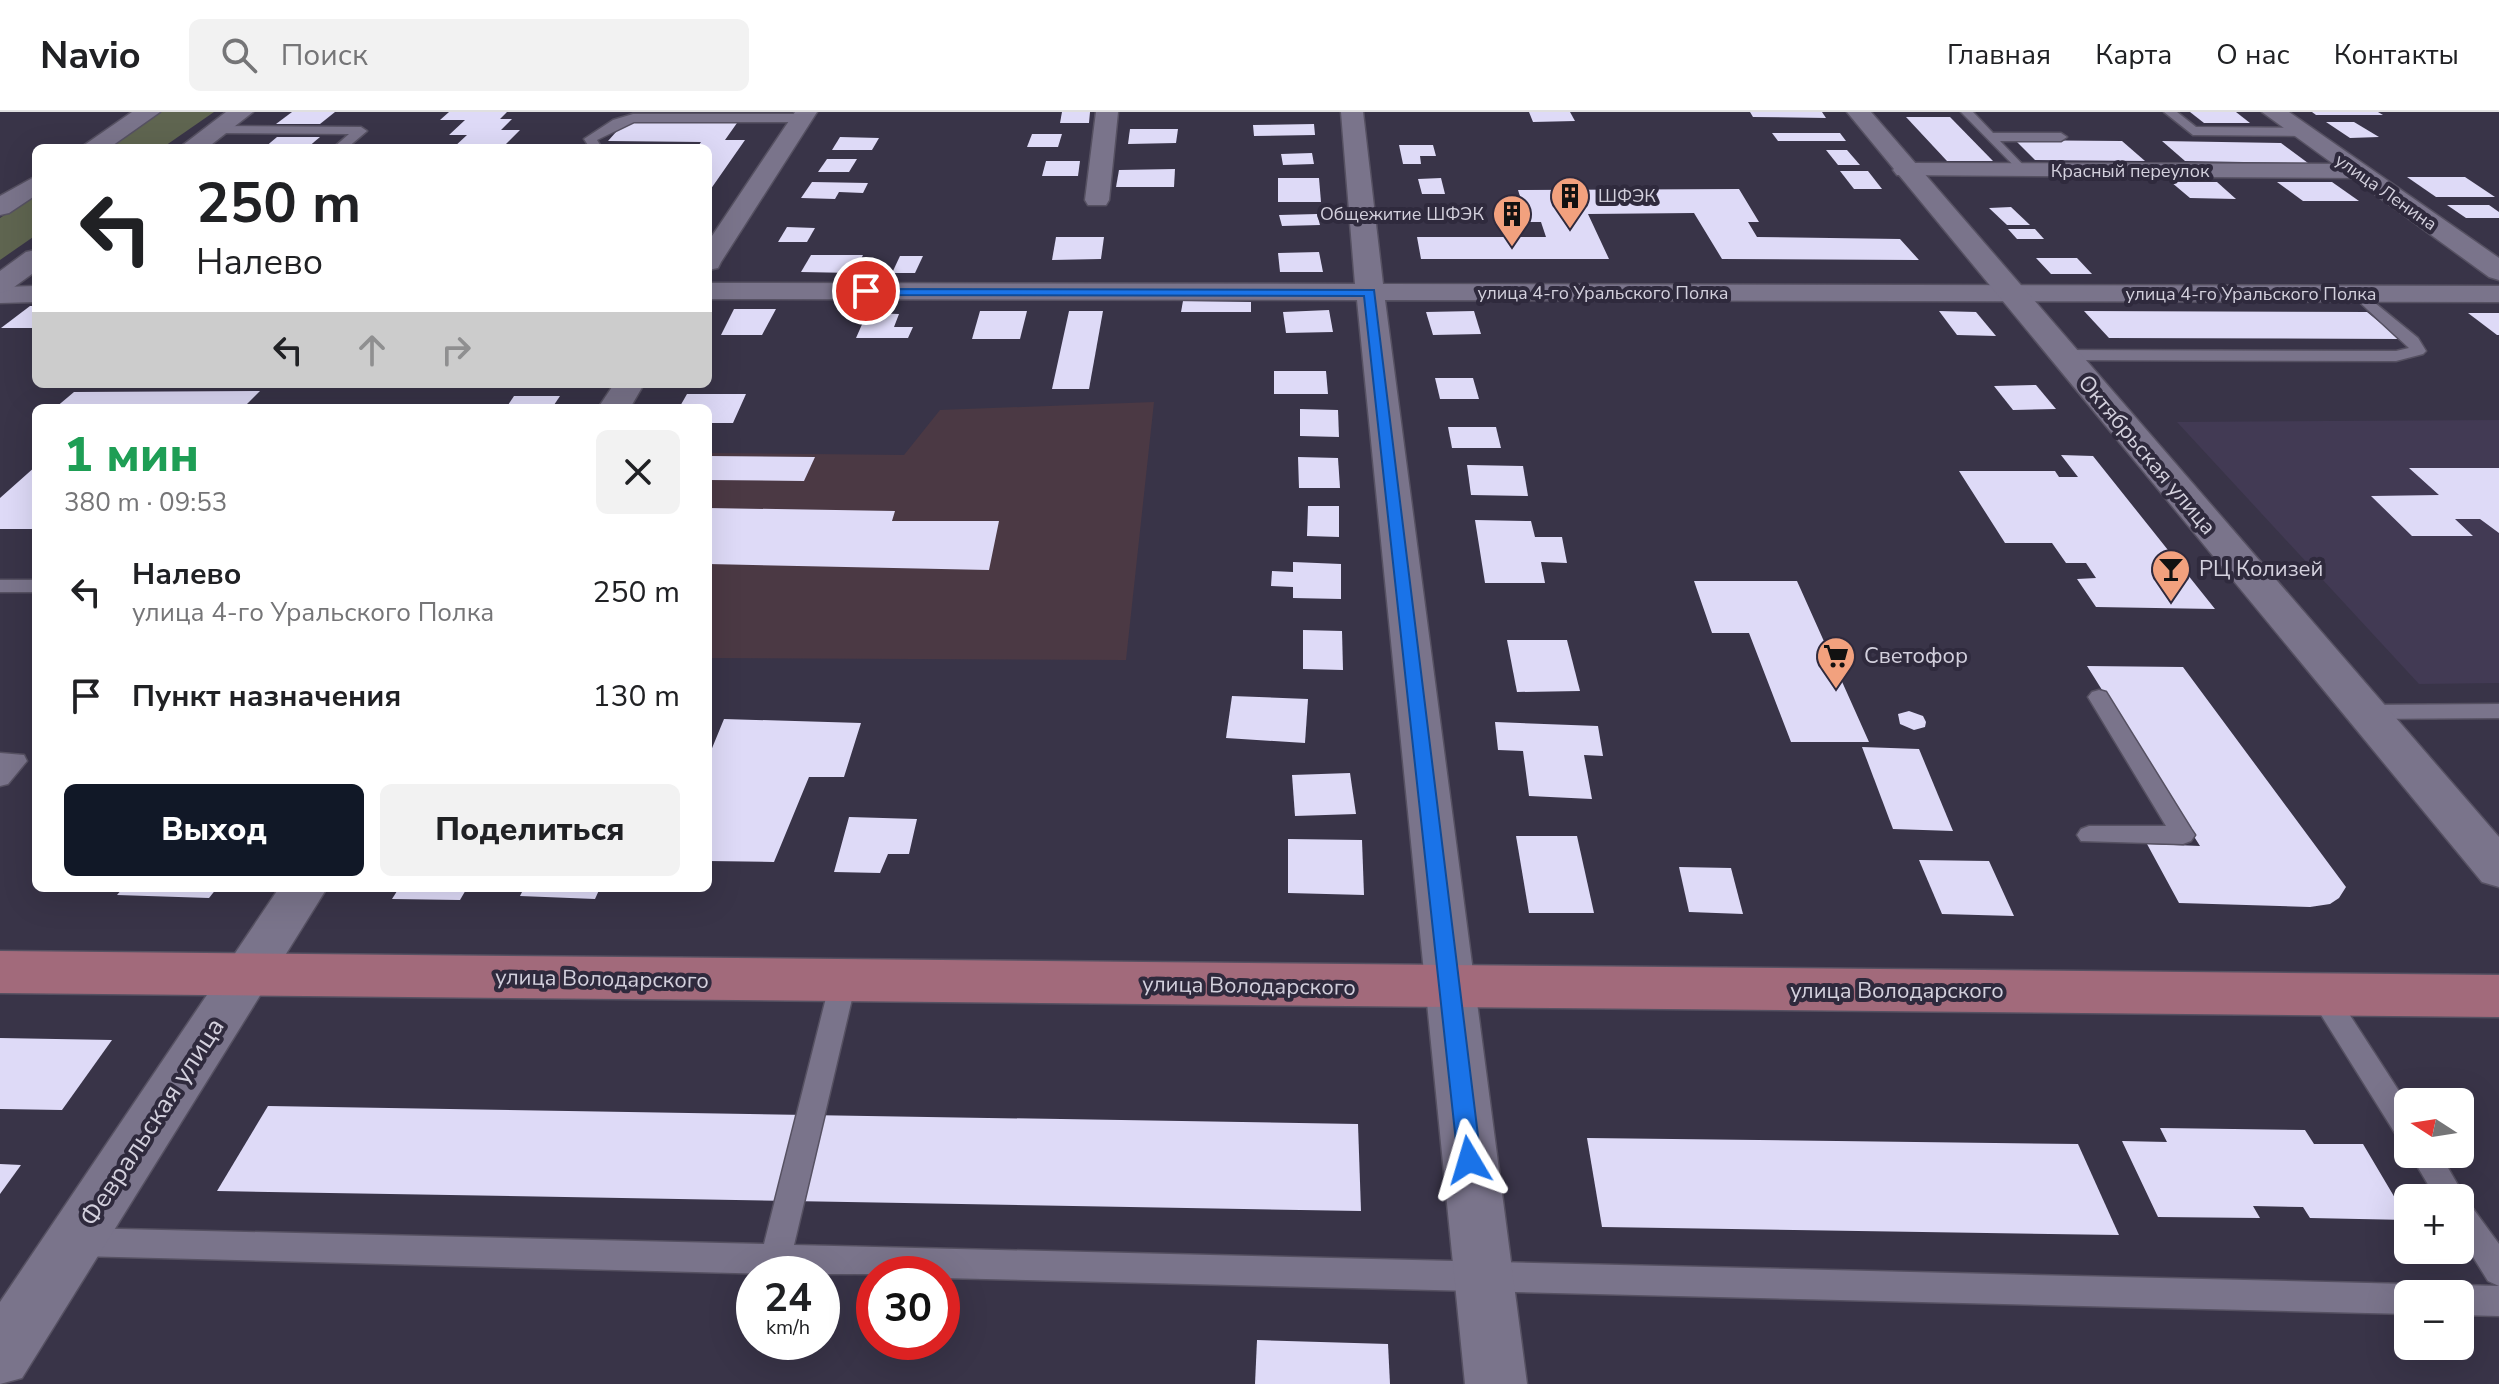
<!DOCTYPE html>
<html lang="ru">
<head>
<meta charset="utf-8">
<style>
	:root { --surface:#fff; --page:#f2f2f2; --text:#202124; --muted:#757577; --line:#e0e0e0; --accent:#111827 }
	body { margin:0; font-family:"Nunito Sans",sans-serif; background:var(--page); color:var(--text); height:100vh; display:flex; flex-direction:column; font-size:30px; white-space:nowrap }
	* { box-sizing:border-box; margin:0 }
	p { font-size:26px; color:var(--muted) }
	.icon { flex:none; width:44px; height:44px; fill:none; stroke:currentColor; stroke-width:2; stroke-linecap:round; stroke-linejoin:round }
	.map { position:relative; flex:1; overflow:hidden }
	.details { position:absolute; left:32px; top:292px; width:680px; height:488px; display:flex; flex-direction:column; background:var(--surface); border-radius:12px; box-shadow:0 8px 32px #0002 }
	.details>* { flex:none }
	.top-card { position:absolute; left:32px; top:32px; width:680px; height:244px; border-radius:12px; box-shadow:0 8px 32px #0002; background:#fff; color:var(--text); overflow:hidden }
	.needle { width:52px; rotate:282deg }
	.tools { position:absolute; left:2394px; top:976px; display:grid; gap:16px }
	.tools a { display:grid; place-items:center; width:80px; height:80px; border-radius:12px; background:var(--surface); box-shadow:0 8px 32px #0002; font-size:40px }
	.speed { position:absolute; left:736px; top:1144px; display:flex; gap:16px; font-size:40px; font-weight:700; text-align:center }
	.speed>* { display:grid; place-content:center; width:104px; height:104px; border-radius:50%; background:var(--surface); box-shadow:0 8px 32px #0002; line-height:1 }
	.speed small { font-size:20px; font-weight:400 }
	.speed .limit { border:12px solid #d22; background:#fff; color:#111 }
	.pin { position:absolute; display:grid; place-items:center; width:68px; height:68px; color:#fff; margin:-34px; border:4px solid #fff; border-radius:50%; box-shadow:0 2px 8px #0007 }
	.me { position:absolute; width:88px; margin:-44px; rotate:353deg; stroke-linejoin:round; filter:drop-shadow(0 0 6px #0008) }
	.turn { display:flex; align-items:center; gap:28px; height:168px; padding:0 32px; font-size:36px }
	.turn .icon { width:104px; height:104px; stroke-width:2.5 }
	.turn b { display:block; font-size:56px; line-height:68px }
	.lanes { display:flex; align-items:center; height:76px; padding:0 32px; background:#0003; justify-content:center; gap:40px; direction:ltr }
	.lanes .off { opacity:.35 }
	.round { display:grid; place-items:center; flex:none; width:84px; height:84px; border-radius:12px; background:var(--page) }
	.overview { display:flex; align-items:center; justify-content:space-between; height:136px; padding:0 32px }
	h1 { font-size:48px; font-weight:800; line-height:60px; color:#1e9e55 }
	.cta { display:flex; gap:16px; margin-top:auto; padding:16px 32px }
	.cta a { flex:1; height:92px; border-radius:12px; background:var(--accent); color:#fff; font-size:32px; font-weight:800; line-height:92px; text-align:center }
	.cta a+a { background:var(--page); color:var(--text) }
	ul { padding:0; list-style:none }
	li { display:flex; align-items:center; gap:24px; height:104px; padding:0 32px }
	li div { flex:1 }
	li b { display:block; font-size:30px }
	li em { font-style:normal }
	header { display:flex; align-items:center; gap:48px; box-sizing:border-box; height:112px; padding:0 40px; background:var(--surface); border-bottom:2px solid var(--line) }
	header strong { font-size:38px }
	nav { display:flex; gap:44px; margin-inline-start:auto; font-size:28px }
	.search { width:560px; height:72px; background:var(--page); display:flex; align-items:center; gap:20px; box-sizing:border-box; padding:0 28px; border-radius:12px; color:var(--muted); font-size:30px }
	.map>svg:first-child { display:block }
	.commercial { fill:#4b3944 }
	.built { fill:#423a54 }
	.green { fill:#5f6550 }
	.building { fill:#dedaf7 }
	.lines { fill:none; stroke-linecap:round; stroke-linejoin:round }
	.service-casing { stroke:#565162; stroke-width:3 }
	.minor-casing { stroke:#565162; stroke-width:3 }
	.tertiary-casing { stroke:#565162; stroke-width:3 }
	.secondary-casing { stroke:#565162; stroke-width:3 }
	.primary-casing { stroke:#565162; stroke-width:3 }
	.service { fill:#7a748b; fill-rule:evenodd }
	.minor { fill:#7a748b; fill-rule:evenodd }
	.tertiary { fill:#7a748b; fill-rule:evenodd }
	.secondary { fill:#7a748b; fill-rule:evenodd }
	.primary { fill:#a26a7b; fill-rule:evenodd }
	.route { fill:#1a73e8; stroke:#114b97; stroke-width:2 }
	.labels { text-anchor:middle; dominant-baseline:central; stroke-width:8; stroke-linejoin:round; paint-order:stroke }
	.far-street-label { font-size:18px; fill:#d3d0dd; stroke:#2f2a3d }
	.far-poi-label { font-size:18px; fill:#d3d0dd; stroke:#2f2a3d; text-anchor:start }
	.street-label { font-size:22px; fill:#d3d0dd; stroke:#2f2a3d }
	.poi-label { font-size:22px; fill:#d3d0dd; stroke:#2f2a3d; text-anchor:start }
	.near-street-label { font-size:26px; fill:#d3d0dd; stroke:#2f2a3d }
</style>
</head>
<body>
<header>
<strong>Navio</strong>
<div class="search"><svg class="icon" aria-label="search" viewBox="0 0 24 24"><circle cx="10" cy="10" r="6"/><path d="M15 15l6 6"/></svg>Поиск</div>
<nav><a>Главная</a><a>Карта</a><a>О нас</a><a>Контакты</a></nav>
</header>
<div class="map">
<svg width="2499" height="1272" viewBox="0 0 2499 1272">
	<rect width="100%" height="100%" fill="#393448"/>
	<!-- commercial -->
	<path class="commercial" d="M1154 290 1126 548 708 546V341L904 343 940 298Z"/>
	<!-- built -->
	<path class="built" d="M2499 308V571L2419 572 2177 310Z"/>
	<!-- green -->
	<g class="green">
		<path d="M161 0H214L162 36H106Z"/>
		<path d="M36 82V123L0 148V106Z"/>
	</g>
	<!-- building -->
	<g class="building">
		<path d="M292 0H335L320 12H276Z"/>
		<path d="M449 0H507L500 7H512L501 18H520L502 36H453L467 23H449L465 8H440Z"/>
		<path d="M1062 0H1090L1089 11H1060Z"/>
		<path d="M1529 0H1570L1575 9 1533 10Z"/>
		<path d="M1750 0H1822L1826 6 1753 5Z"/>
		<path d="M2190 0H2236L2250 11H2204Z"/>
		<path d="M2312 0H2378L2383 3H2316Z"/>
		<path d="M1906 5H1950L1993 49H1947Z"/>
		<path d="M2326 10H2354L2379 25 2350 26Z"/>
		<path d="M624 11H737L725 28H745L708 81V36H697L701 30 608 29Z"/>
		<path d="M1314 12 1315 23 1254 24 1253 13Z"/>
		<path d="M1130 17H1178L1176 31 1128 32Z"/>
		<path d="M1772 21H1840L1846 29H1778Z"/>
		<path d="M1032 22H1062L1058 35H1027Z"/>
		<path d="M277 25H320L307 36H264Z"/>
		<path d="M840 25 879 26 872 38H832Z"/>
		<path d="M2015 28 2122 29 2145 49 2035 48Z"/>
		<path d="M2162 29 2281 31 2308 51 2185 49Z"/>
		<path d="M1399 33H1433L1436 44H1420L1421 52H1403Z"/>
		<path d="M1826 38H1847L1860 53H1838Z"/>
		<path d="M1312 41 1314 52 1283 53 1281 42Z"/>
		<path d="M827 47H857L849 60H818Z"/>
		<path d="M1046 49H1080L1078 64H1042Z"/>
		<path d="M1175 57 1174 75H1116L1119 58Z"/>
		<path d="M1840 59H1868L1882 77H1854Z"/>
		<path d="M2407 65H2465L2495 85H2436Z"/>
		<path d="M1278 66H1319L1321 90H1278Z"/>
		<path d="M1441 66 1445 82H1422L1418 67Z"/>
		<path d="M812 70 868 71 863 81 839 80 835 87 801 86Z"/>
		<path d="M2171 70H2217L2236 87 2190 86Z"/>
		<path d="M2277 70H2332L2359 89H2303Z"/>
		<path d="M1739 77 1759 110H1748L1757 125 1900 127 1919 148 1722 147 1694 101 1588 102 1609 147H1421L1417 125H1546L1541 110H1528L1518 78Z"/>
		<path d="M2447 93H2489L2499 100V106H2466Z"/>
		<path d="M2011 95 2030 113H2007L1989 96Z"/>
		<path d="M1317 102 1320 113 1282 114 1279 103Z"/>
		<path d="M787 115 815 116 807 130H778Z"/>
		<path d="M2008 117H2035L2044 127H2017Z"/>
		<path d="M1056 125H1104L1101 147 1052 148Z"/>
		<path d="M1319 140 1323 160H1280L1278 141Z"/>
		<path d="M811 143H863L854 161 801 160Z"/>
		<path d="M900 144H923L915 161H892Z"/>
		<path d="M2036 146H2077L2092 162H2051Z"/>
		<path d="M1183 189 1251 190V200H1181Z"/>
		<path d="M30 194H36V216H1Z"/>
		<path d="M734 197H776L762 223H721Z"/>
		<path d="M1329 198 1333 220 1286 221 1283 200Z"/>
		<path d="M980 199H1027L1020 227H972Z"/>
		<path d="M1069 199H1103L1089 277H1052Z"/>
		<path d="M1474 199 1481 222 1433 223 1426 200Z"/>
		<path d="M1939 199 1976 200 1996 224 1957 223Z"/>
		<path d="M2084 199 2367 200 2400 227 2109 226Z"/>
		<path d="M867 201 899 202 894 215H913L908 226H856Z"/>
		<path d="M2468 201H2499V223H2497Z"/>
		<path d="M1274 259H1326L1328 282H1274Z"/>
		<path d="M1435 266H1473L1479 287H1440Z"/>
		<path d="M2036 273 2056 297 2013 298 1994 274Z"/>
		<path d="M260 279 243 296H55L74 280Z"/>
		<path d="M687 282H746L733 311H708V296H679Z"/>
		<path d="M514 284H560L552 296H506Z"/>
		<path d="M1300 297 1338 298 1339 325 1300 324Z"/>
		<path d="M1448 315H1496L1501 336H1452Z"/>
		<path d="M2061 343 2093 344 2215 497 2096 495 2077 467 2096 466 2086 451H2066L2052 431H2005L1959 359H2055L2059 365H2078Z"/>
		<path d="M708 344 815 345 804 369 708 368Z"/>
		<path d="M1298 345 1338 346 1340 376H1299Z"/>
		<path d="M1467 353 1523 354 1528 384 1471 383Z"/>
		<path d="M36 354V417H0V386Z"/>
		<path d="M2409 356H2499V421L2480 407H2455L2473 424H2412L2371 384 2439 383Z"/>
		<path d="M1308 394H1339V425L1307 424Z"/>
		<path d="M708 396 895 399 892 409H999L989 458 708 452Z"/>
		<path d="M1475 408 1531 409 1535 425H1562L1567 451 1541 450 1545 471H1485Z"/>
		<path d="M1293 450 1341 452V487L1293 486V475L1271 474 1272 459 1293 460Z"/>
		<path d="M1694 469H1797L1869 630H1791L1749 521H1712Z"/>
		<path d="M1303 518 1342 519 1343 558 1303 557Z"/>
		<path d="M1507 528H1567L1580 579 1517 580Z"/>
		<path d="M2087 554 2183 555 2346 775 2339 786 2330 792 2310 795 2179 791 2147 732 2200 734Z"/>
		<path d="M1232 584 1308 587 1305 631 1226 626Z"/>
		<path d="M1909 599 1923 604 1926 610 1925 615 1914 618 1900 612 1898 602Z"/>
		<path d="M724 607 861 611 844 665H809L774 750 708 749V646Z"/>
		<path d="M1495 610 1598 614 1603 644 1584 643 1592 687 1529 684 1523 639 1498 638Z"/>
		<path d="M1862 635 1919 637 1953 719 1893 717Z"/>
		<path d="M1350 661 1356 702 1295 704 1292 663Z"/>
		<path d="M849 705 917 707 909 742H888L880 761 834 760Z"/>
		<path d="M1516 724H1577L1594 801H1529Z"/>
		<path d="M1288 727 1362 728 1364 783 1288 781Z"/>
		<path d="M1919 748 1989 749 2014 804 1942 802Z"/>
		<path d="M1679 755 1731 756 1743 802 1689 800Z"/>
		<path d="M123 776H217L209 786 117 783Z"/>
		<path d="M399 776H467L460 788 392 787Z"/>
		<path d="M524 776H600L595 787 520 784Z"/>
		<path d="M0 926 112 928 62 998 0 997Z"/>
		<path d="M268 994 1358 1012 1361 1099 217 1079Z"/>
		<path d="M2160 1016 2305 1018 2314 1032H2363L2408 1108 2310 1106 2303 1095 2253 1094 2260 1106 2158 1105 2122 1029 2167 1030Z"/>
		<path d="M1587 1026 2078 1032 2119 1123 1602 1115Z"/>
		<path d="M0 1052 21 1053 0 1082Z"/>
		<path d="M1257 1228 1388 1232 1390 1272H1255Z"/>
	</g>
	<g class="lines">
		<defs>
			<g id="service">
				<path d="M1961 0H1973L1993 21H2061L2067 25 2061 29H2000L2028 58 2022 62Z"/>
				<path d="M2164 0H2177L2196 15 2302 16 2308 20 2302 24 2193 23Z"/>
				<path d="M633 2H802L808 6 802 10H634L597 28 602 36H590L584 27 613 8Z"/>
				<path d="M216 14 361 15 367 19 347 36H333L349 22 212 21V15Z"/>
				<path d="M2359 178 2418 226 2426 239 2423 242 2396 249 2061 248 2053 243 2061 238 2396 239 2409 236 2354 185 2352 182Z"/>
				<rect x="0" y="468" width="36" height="12"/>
				<path d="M2099 578 2106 580 2191 717 2195 723 2191 729 2183 732 2081 729 2077 723 2081 717 2089 714H2166L2088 585 2092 580Z"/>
				<path d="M2499 592V606L2365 607 2357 605 2354 600 2357 595 2365 593Z"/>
				<path d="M0 641 24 643 27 649 8 672 0 674Z"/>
				<path d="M843 859 852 863 856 870 794 1133 2408 1172 2419 1176 2421 1182H2408V1202L942 1166V1162H771L79 1144 68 1140 64 1130 68 1120 79 1116 764 1132 830 870 834 863Z"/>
				<path d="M2322 871 2331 874 2408 993V1030L2398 1026 2313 890 2309 882 2313 874Z"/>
				<path d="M2410 1042H2440L2466 1087 2499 1132V1174L2488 1169 2460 1124V1086H2436Z"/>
				<path d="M2460 1173 2499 1174V1204L2460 1203V1182H2447L2449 1177Z"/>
			</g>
			<g id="minor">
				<path d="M795 0H817L721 150 718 156 708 158V130Z"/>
				<path d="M1096 0H1118L1109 88 1106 93H1088L1085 88Z"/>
				<path d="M1341 0H1363L1383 172 2499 174V190L1385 188 1527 1272H1465L1357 188 708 187V171L1355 172Z"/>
				<path d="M1905 51 2356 52 2365 54 2368 59 2365 64 2356 66 1897 63 1893 58 1897 53Z"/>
				<path d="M36 174V190L0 191V175Z"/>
				<path d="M614 272H644L630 296H598Z"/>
				<path d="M279 776H327L22 1266 0 1272V1190Z"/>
			</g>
			<g id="tertiary">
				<path d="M1847 0H1871L2499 725V775L2482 770Z"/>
				<path d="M2262 0H2289L2499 146V168L2489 165Z"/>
			</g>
			<g id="secondary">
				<path d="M132 0H160L109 36H80Z"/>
				<path d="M226 0H253L207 36H179Z"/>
				<path d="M36 64V83L9 101 0 103V84Z"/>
				<path d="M36 138V159L10 178 0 181V159L26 140Z"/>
			</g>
			<path id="primary" d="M0 839 2499 863V905L0 881Z"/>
		</defs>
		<!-- service casing -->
		<use href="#service" class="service-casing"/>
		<!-- minor casing -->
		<use href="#minor" class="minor-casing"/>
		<!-- tertiary casing -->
		<use href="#tertiary" class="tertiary-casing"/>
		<!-- secondary casing -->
		<use href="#secondary" class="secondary-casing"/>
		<!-- primary casing -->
		<use href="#primary" class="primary-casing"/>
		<!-- service -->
		<use href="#service" class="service"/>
		<!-- minor -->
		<use href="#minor" class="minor"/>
		<!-- tertiary -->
		<use href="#tertiary" class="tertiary"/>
		<!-- secondary -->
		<use href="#secondary" class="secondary"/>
		<!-- primary -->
		<use href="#primary" class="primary"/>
	</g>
	<!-- route -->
	<path class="route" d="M861 177 1374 178 1481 1048 1478 1056 1469 1059 1461 1056 1458 1048 1364 184 866 183 860 179Z"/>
	<!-- icons -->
	<defs>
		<symbol id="building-pin" viewBox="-11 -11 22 30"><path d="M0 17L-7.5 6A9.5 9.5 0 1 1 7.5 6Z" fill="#f2a17e" stroke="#2f2a3d"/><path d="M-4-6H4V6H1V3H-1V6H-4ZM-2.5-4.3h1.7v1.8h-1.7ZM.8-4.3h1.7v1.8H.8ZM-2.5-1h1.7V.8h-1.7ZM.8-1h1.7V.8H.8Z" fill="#111"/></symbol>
		<symbol id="bar-pin" viewBox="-11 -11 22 30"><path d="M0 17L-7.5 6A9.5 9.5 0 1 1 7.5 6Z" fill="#f2a17e" stroke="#2f2a3d"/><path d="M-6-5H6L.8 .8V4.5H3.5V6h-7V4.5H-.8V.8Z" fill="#111"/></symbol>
		<symbol id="supermarket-pin" viewBox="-11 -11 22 30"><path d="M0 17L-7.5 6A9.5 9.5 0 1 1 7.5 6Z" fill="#f2a17e" stroke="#2f2a3d"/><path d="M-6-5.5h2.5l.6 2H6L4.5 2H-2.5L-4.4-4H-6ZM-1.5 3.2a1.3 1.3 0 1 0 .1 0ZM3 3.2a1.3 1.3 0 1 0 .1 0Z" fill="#111"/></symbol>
	</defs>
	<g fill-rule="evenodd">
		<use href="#building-pin" x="1548" y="62" width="44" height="60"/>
		<use href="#building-pin" x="1490" y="80" width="44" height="60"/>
		<use href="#bar-pin" x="2149" y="435" width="44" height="60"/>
		<use href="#supermarket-pin" x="1814" y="522" width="44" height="60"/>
	</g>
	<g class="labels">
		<!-- far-street labels -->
		<g class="far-street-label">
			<text x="2130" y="59">Красный переулок</text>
			<text transform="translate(2386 80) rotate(35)">улица Ленина</text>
			<text x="1603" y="181">улица 4-го Уральского Полка</text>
			<text x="2251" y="182">улица 4-го Уральского Полка</text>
		</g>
		<!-- far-poi labels -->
		<g class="far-poi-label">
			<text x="1598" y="84">ШФЭК</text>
			<text x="1484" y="102" text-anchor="end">Общежитие ШФЭК</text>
		</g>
		<!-- street labels -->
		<g class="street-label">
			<text transform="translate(2147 343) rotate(50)">Октябрьская улица</text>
			<text transform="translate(602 867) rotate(1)">улица Володарского</text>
			<text transform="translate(1249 874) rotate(1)">улица Володарского</text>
			<text x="1897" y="879">улица Володарского</text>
		</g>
		<!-- poi labels -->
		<g class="poi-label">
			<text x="2199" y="457">РЦ Колизей</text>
			<text x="1864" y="544">Светофор</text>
		</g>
		<!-- near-street labels -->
		<g class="near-street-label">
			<text transform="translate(152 1010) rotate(-57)">Февральская улица</text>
		</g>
	</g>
</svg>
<div class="tools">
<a><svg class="needle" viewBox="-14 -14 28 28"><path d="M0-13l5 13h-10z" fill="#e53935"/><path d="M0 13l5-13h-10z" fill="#757577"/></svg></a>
<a>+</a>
<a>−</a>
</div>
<div class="speed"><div>24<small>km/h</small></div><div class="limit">30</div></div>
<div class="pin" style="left:866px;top:179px;background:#d93025"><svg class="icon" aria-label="arrive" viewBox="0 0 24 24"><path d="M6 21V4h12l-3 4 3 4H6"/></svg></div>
<svg class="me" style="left:1469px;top:1048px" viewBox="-20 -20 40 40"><path d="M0-17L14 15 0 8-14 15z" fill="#1a73e8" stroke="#fff" stroke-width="4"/></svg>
<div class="top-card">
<div class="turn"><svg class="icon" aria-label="left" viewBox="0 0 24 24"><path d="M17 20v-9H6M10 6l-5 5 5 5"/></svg><div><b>250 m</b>Налево</div></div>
<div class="lanes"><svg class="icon" aria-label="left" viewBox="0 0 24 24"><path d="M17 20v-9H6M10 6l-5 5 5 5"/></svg><svg class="icon off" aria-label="ahead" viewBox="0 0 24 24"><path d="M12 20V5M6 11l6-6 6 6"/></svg><svg class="icon off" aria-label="right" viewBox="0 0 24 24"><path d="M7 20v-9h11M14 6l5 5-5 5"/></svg></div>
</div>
<section class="details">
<div class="overview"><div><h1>1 мин</h1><p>380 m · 09:53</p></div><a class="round"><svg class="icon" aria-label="close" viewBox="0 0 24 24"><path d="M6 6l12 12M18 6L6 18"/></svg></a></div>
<ul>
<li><svg class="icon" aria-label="left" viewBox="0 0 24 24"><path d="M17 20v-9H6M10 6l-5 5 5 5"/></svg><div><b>Налево</b><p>улица 4-го Уральского Полка</p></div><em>250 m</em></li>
<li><svg class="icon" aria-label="arrive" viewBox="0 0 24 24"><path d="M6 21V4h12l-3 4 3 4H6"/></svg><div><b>Пункт назначения</b></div><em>130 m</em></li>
</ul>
<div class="cta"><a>Выход</a><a>Поделиться</a></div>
</section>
</div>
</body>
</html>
